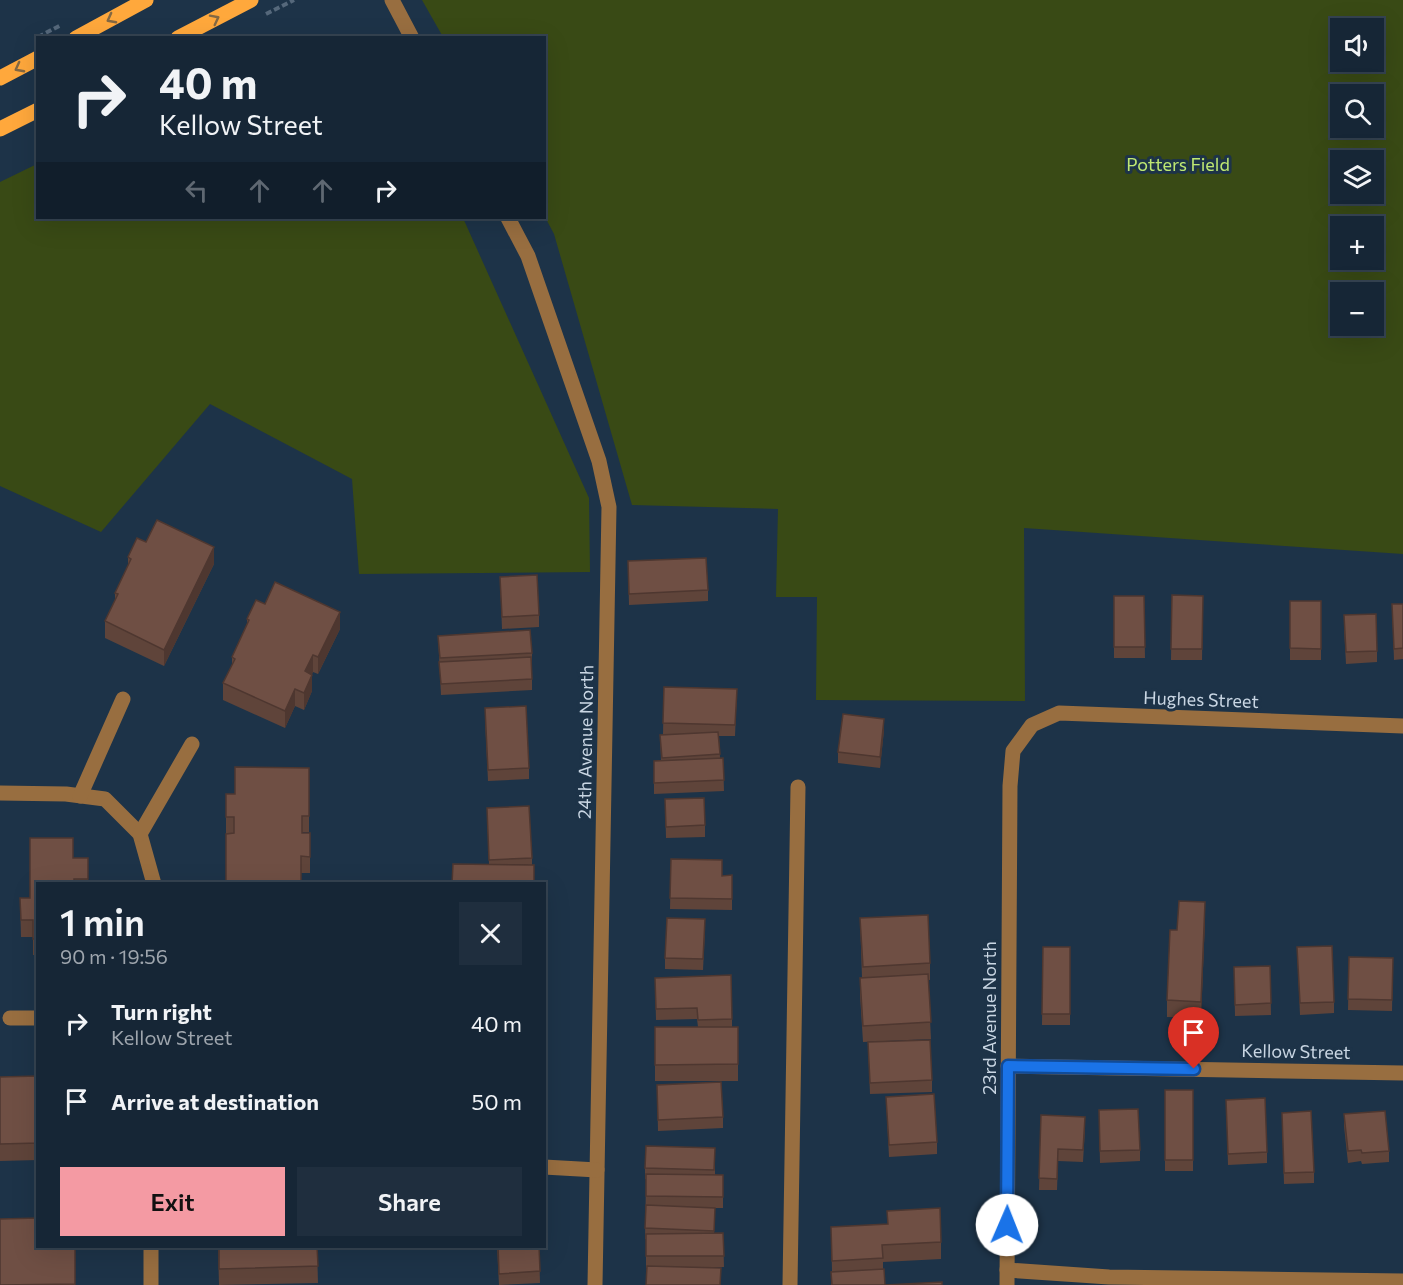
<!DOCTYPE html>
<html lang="en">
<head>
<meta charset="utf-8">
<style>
	:root { --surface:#162636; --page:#1f2e3e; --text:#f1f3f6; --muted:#9ea5ad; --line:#354351; --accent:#f49aa3 }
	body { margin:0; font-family:Commissioner,sans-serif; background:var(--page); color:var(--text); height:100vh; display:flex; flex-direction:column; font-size:22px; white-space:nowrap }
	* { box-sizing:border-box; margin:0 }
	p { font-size:20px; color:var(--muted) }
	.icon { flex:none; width:33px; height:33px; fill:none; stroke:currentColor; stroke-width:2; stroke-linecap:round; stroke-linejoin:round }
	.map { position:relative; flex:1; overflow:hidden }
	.side { position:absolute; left:36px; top:882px; width:510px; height:366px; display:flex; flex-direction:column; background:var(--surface); border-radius:0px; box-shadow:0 6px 24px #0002,0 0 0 2px var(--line) }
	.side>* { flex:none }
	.top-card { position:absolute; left:36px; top:36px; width:510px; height:183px; border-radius:0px; box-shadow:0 6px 24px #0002,0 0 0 2px var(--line); background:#162636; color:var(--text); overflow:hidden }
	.fabs { position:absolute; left:1330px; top:18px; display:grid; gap:12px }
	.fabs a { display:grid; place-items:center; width:54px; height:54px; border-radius:0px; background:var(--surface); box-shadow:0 6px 24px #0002,0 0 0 2px var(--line); font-size:30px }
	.pin { position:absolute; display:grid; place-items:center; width:51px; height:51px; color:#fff; margin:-62px -26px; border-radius:50% 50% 50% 0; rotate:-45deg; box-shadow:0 0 6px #0007 }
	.pin .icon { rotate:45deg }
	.me { position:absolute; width:66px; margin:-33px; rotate:1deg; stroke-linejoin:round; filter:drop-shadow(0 0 4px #0008) }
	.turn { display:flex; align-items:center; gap:21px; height:126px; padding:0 24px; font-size:27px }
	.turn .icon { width:78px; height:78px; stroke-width:2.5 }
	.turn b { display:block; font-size:42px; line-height:51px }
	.lanes { display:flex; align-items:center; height:57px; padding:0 24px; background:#0003; justify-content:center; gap:30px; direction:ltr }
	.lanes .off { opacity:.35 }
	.round { display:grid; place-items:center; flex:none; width:63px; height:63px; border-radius:0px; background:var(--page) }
	.head { display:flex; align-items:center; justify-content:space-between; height:102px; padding:0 24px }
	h1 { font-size:36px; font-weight:600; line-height:45px }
	.action { display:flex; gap:12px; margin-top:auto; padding:12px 24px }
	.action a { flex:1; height:69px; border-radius:0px; background:var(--accent); color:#111; font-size:24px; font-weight:600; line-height:69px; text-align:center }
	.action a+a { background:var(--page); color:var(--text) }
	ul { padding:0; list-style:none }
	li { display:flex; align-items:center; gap:18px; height:78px; padding:0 24px }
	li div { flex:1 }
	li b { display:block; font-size:22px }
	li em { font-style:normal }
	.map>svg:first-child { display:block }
	.green { fill:#394a15; fill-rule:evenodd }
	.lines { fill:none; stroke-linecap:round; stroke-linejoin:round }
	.path { stroke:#55687b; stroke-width:4; stroke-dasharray:6 3; stroke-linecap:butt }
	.minor { stroke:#986e40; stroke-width:15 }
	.major { stroke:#ffa83c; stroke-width:15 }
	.wall { fill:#5f443a }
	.shaded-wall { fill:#4e3730 }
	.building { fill:#6f4f44; stroke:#4e3730; stroke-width:1.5 }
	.oneway { stroke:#836843 }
	.route-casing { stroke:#114b97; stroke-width:15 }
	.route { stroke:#1a73e8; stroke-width:10 }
	.labels { text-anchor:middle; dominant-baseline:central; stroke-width:6; stroke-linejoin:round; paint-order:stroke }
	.park-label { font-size:18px; fill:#bfe872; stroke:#1d3348 }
	.street-label { font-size:18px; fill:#c9d6e3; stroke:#1d3348 }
</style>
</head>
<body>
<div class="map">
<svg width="1403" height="1285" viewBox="0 0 1403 1285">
	<rect width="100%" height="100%" fill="#1d3348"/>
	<!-- green -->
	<g class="green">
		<path d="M422 0H1403V554L1024 528 1025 701 816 700 817 597H776L778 509 632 505 554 234 545 217 544 38 443 37ZM1341 28H1374V62H1341ZM1341 94H1374V128H1341ZM1341 160H1374V194H1341ZM1341 226H1374V260H1341ZM1341 292H1374V326H1341Z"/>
		<path d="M37 164 38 218H463L589 498 590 572 359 574 352 479 210 404 101 532 0 486V182Z"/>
	</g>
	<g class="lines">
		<!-- path -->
		<g class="path">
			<path d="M266 14 294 0"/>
			<path d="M38 37 61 25"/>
		</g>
		<!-- minor -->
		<g class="minor">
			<path d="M392 0 412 38"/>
			<path d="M508 218 528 256 599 461 609 507 595 1285"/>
			<path d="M0 793 66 794 105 799 140 834 154 884"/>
			<path d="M80 796 123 699"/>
			<path d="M140 834 192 744"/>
			<path d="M10 1018H38"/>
			<path d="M1008 1066 1403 1073"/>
			<path d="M544 1167 597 1170"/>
			<path d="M1007 1270 1109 1277 1403 1281"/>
			<path d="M151 1285V1246"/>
			<path d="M790 1285 798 787"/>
			<path d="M1007 1285 1010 786 1013 751 1032 725 1059 713 1403 726"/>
		</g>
		<!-- major -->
		<g class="major">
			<path d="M76 38 146 0"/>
			<path d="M178 38 251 0"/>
			<path d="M0 78 38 58"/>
			<path d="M0 129 38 110"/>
		</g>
	</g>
	<!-- wall -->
	<g class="wall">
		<path d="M146 542 214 564 164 666 105 638V621L115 602V593L128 566V557Z"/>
		<path d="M628 561 708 590V601L629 605Z"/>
		<path d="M500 577 539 615V627L502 629Z"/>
		<path d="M1172 595 1203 596 1202 660H1171Z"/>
		<path d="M1114 596H1144L1145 658H1114Z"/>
		<rect x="1290" y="601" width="31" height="59"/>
		<path d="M265 604 340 629 318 674 313 672 312 674V691L304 710 295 706 285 728 223 700V683L232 666V657L247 624V619Z"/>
		<path d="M1392 604H1403V659L1394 660Z"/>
		<path d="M1344 627 1377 651V662L1346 664Z"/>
		<path d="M438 636 532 653V690L441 695Z"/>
		<path d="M664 687 737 689 735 736H719L720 758H723L724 791 654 794V761H661L660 735 676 734H663Z"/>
		<path d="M485 719 529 768V779L488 781Z"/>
		<path d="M884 730 880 768 838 763V752Z"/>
		<path d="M309 768V832H302V833H310V873H301V884H226L227 834H226V794H235Z"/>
		<path d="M665 799 705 825V837L666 838Z"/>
		<path d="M487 808 532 858V865L489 864Z"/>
		<path d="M30 838H73V858H88V884H38V955H33V937H21L20 898H30Z"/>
		<path d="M671 859 722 876 732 875V910L670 909Z"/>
		<path d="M860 918 930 963V980H928L931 1039 863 1042 860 995V978H862Z"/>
		<path d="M1205 919 1201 1018 1167 1017V1000L1177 930Z"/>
		<path d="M705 930 703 970 665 969V958Z"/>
		<path d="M1043 947H1070V1025H1042Z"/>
		<path d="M1297 947 1334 1002V1013L1300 1015Z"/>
		<path d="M1349 957 1393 958 1392 1011 1348 1010Z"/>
		<path d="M1270 966 1271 1015 1235 1016 1234 967Z"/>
		<path d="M655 978 732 1019V1027H738V1081H655V1027H698L697 1019 656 1020Z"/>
		<path d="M868 1042 932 1080V1092L870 1094Z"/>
		<path d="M38 1076V1160L0 1161V1077Z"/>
		<path d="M657 1085 723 1117V1128L658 1131Z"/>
		<rect x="1165" y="1090" width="28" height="81"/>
		<path d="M886 1097 937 1142V1154L889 1157Z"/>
		<path d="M1226 1100 1267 1152V1163L1228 1165Z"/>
		<path d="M544 1113 546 1142V1154H544Z"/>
		<path d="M1282 1113 1314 1172V1183L1284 1184Z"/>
		<path d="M1344 1114 1389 1151V1162L1362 1164 1361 1161 1348 1163 1344 1126Z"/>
		<path d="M1041 1115 1085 1128 1083 1162 1058 1161 1057 1190H1039Z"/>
		<path d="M1099 1121 1140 1150V1161L1100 1163Z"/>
		<path d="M715 1148V1175H723V1208H715L714 1233H723L724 1267 646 1268V1239H645L646 1179H645V1168Z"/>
		<path d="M831 1227 941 1242V1259L883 1262V1269L885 1285H942H831V1272L832 1271Z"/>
		<path d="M75 1246V1285H0Z"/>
		<path d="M218 1246H317L318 1283 219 1285Z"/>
		<path d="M497 1246H539L540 1283 499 1285Z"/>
	</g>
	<!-- shaded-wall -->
	<g class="shaded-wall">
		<path d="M214 547V564L164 666V650Z"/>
		<path d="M340 612V629L318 674V657Z"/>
		<path d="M313 655V672L305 688V671Z"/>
		<path d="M312 675V691L304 710V693Z"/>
		<path d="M295 689V706L285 728V711Z"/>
		<path d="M884 719V730L880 768V757Z"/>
		<path d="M1205 902V919L1201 1018V1002Z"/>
	</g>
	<!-- building -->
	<g class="building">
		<path d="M157 520 214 547 164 650 105 621 118 594 115 593 131 559 128 557 137 538 146 542Z"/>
		<path d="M706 558 708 590 629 594 628 561Z"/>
		<path d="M537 575 539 615 502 617 500 577Z"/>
		<path d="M275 582 340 612 318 657 313 655 305 671 312 675 304 693 295 689 285 711 223 683 235 659 232 657 249 620 247 619 256 600 265 604Z"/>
		<path d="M1172 595 1203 596 1202 649H1171Z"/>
		<path d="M1114 596H1144L1145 647H1114Z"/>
		<path d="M1290 601H1321V649L1290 648Z"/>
		<path d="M1392 604H1403V648L1394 649Z"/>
		<path d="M1376 614 1377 651 1346 652 1344 615Z"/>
		<path d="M530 630 532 653 440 658 438 636Z"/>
		<path d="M531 657 532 679 441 684 439 662Z"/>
		<path d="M664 687 737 689 735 725 663 723Z"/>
		<path d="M526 706 529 768 488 770 485 708Z"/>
		<path d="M843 714 884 719 880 757 838 752Z"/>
		<path d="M718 732 720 754 662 758 660 735Z"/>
		<path d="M723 758 724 780 654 783V761Z"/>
		<path d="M235 767 309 768V816H302V833H310V857L301 856V882H226V834L234 833V817H226V794H235Z"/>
		<path d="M704 798 705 825 666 827 665 799Z"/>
		<path d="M529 806 532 858 489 860 487 808Z"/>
		<path d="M30 838H73V858H88V879H74V884H38V939H33V920H21L20 898H30Z"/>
		<path d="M671 859 722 860V876L732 875V899L670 898Z"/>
		<path d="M453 864 534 865V884H452Z"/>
		<path d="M1179 901 1205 902 1201 1002 1167 1000 1170 930H1177Z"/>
		<path d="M928 915 930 963 863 967 860 918Z"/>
		<path d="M667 918 705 919 703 959 665 958Z"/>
		<path d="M1332 946 1334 1002 1300 1003 1297 947Z"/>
		<path d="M1043 947H1070V1014H1042Z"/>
		<path d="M1349 957 1393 958 1392 1000 1348 999Z"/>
		<path d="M1270 966 1271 1003 1235 1005 1234 967Z"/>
		<path d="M928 974 931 1022 863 1026 860 978Z"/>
		<path d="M731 975 732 1019 698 1020 697 1008 656 1009 655 978Z"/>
		<path d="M655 1027H738V1064L655 1065Z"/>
		<path d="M930 1040 932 1080 870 1083 868 1042Z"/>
		<path d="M38 1076V1143L0 1144V1077Z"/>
		<path d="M721 1082 723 1117 658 1120 657 1085Z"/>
		<rect x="1165" y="1090" width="28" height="70"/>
		<path d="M934 1094 937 1142 889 1145 886 1097Z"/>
		<path d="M1265 1098 1267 1152 1228 1154 1226 1100Z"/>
		<path d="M1138 1109 1140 1150 1100 1151 1099 1110Z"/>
		<path d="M1311 1111 1314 1172 1284 1173 1282 1113Z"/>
		<path d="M1385 1111 1389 1151 1362 1153 1361 1150 1348 1151 1344 1114Z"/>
		<path d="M544 1113 546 1142H544Z"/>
		<path d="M1041 1115 1085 1117 1083 1150 1058 1149 1057 1179 1039 1178Z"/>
		<path d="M646 1146 715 1148 714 1170 645 1168Z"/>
		<path d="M646 1174 723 1175V1197L646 1196Z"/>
		<path d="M646 1205 715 1208 714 1231 645 1228Z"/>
		<path d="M940 1208 941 1242 882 1245 883 1258 832 1261 831 1227 888 1224 887 1211Z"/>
		<path d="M38 1218V1246H75V1284L0 1285V1219Z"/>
		<path d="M723 1233 724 1256H646V1234Z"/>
		<path d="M219 1246H317L318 1266 219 1269Z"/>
		<path d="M498 1246H539L540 1271 499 1274Z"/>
		<path d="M647 1266 721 1268 720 1285H646Z"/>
		<path d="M884 1269 885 1285 942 1282V1285H832L831 1272Z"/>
	</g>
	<!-- one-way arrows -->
	<defs><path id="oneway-chevron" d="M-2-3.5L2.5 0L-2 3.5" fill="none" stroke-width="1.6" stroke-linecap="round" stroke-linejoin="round" transform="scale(1.5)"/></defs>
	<g class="oneway">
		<use href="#oneway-chevron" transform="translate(111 19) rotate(152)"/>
		<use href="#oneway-chevron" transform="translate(215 19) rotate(-27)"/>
		<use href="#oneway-chevron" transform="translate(19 68) rotate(152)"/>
	</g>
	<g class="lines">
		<defs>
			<path id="route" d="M1007 1225 1008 1066 1194 1069"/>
		</defs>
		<!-- route casing -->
		<use href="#route" class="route-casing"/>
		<!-- route -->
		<use href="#route" class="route"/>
	</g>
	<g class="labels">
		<!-- park labels -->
		<g class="park-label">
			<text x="1178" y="164">Potters Field</text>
		</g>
		<!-- street labels -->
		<g class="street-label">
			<text transform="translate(1201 699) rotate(2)">Hughes Street</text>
			<text transform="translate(585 742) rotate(-89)">24th Avenue North</text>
			<text transform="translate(989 1018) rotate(-90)">23rd Avenue North</text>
			<text transform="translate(1296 1051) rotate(1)">Kellow Street</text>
		</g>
	</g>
</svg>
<div class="fabs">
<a><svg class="icon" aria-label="sound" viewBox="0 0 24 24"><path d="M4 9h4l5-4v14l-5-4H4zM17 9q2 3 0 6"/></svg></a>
<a><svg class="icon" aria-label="search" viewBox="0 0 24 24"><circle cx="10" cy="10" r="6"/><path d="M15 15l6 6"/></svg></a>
<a><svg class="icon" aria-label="layers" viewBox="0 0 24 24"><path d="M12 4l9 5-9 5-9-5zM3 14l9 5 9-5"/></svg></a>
<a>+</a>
<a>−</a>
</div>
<div class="pin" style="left:1194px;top:1069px;background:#d93025"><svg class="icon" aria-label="arrive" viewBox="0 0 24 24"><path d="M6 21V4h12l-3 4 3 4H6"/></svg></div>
<svg class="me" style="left:1007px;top:1225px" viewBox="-20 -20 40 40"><circle r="19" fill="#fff"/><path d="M0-13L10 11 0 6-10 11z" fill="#1a73e8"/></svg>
<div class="top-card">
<div class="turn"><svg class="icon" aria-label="right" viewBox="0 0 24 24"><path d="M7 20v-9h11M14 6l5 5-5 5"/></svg><div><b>40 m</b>Kellow Street</div></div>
<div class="lanes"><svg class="icon off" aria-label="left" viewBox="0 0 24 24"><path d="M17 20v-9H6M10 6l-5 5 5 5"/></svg><svg class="icon off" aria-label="ahead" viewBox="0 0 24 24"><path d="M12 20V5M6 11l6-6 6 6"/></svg><svg class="icon off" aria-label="ahead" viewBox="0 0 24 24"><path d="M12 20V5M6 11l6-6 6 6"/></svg><svg class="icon" aria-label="right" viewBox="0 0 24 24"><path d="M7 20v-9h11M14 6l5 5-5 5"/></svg></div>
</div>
<section class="side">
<div class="head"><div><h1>1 min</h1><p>90 m · 19:56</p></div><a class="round"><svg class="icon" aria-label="close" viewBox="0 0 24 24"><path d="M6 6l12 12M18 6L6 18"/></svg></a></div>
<ul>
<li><svg class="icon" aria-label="right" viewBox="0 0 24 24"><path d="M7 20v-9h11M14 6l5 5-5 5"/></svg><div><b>Turn right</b><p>Kellow Street</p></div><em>40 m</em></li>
<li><svg class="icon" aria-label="arrive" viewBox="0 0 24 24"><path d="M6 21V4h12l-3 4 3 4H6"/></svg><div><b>Arrive at destination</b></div><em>50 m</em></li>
</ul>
<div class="action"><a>Exit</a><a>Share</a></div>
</section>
</div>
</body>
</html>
